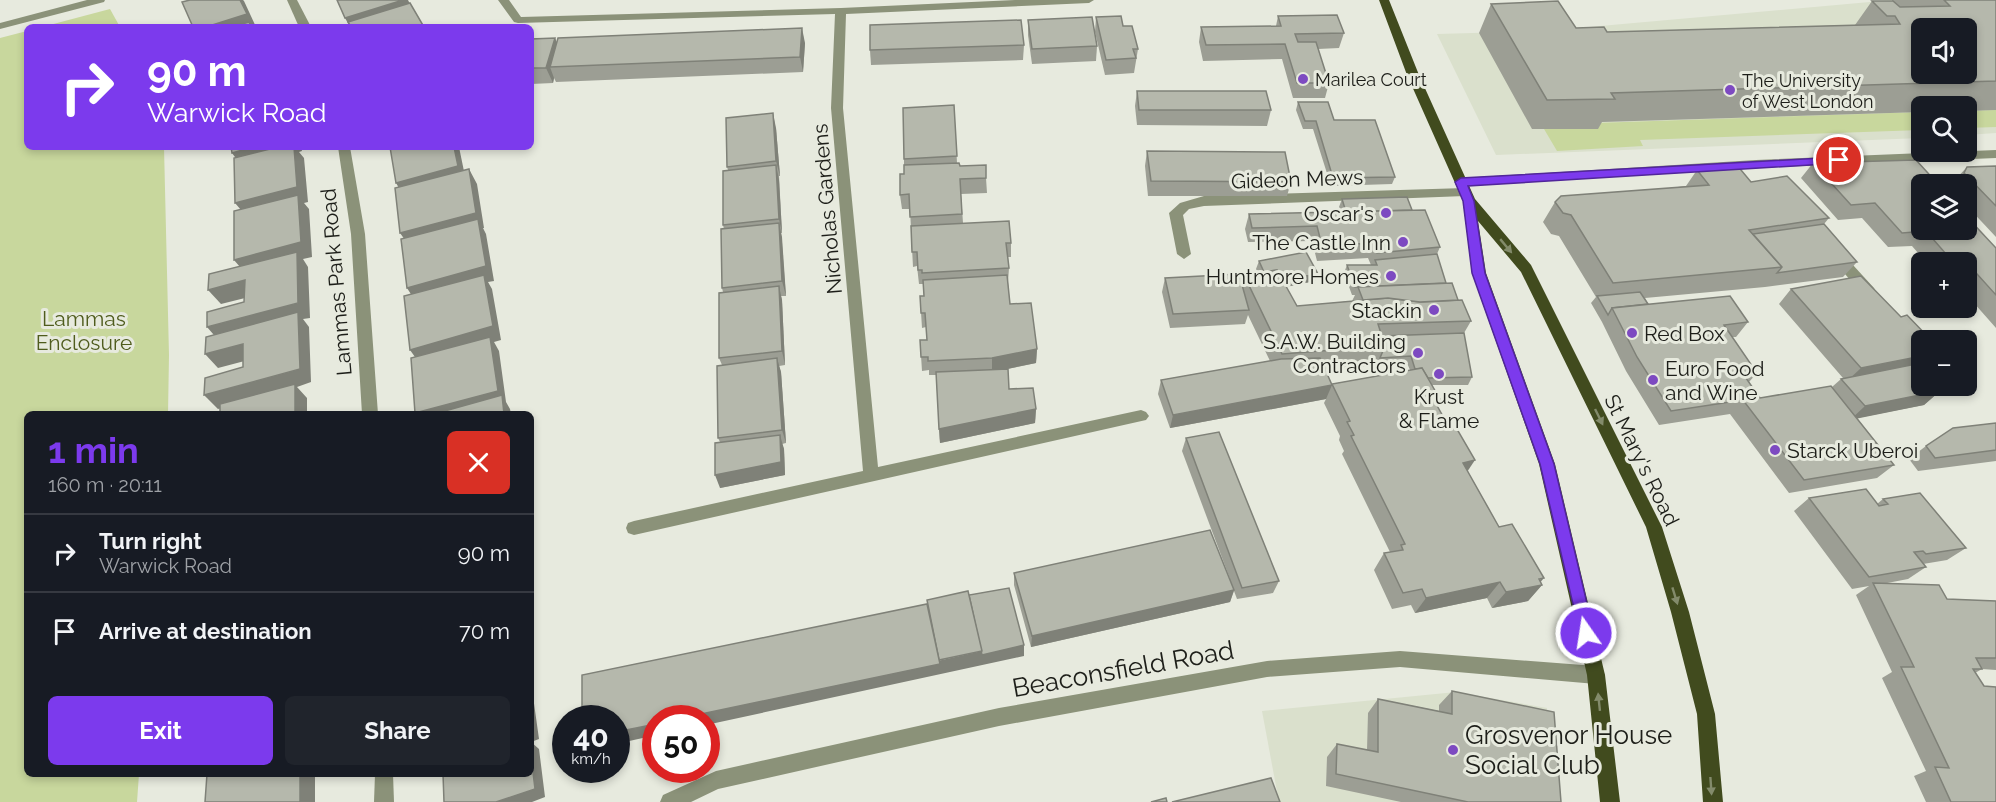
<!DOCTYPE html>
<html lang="en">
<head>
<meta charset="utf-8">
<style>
	:root { --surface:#171b24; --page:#20242c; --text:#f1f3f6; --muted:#9ea1a6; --line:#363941; --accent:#7c3aed }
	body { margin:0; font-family:Raleway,sans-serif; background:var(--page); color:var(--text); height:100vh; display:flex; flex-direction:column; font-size:22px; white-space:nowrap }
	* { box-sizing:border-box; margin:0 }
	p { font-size:20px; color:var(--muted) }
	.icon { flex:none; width:33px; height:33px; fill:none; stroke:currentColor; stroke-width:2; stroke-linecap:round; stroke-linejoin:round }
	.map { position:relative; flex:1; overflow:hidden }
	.panel { position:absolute; left:24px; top:411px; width:510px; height:366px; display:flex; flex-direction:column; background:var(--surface); border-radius:9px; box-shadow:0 3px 9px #0003 }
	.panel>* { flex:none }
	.hud { position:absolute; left:24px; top:24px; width:510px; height:126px; border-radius:9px; box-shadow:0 3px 9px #0003; background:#7c3aed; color:#fff; overflow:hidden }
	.controls { position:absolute; left:1911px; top:18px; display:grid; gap:12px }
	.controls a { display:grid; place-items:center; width:66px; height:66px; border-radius:9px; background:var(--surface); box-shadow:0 3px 9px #0003; font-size:30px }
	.speed { position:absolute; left:552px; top:705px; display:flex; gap:12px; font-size:30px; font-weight:700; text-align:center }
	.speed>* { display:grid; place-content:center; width:78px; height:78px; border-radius:50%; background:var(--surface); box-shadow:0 3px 9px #0003; line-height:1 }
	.speed small { font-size:15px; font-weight:400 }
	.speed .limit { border:9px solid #d22; background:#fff; color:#111 }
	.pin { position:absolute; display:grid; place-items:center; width:51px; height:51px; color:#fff; margin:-26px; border:3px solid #fff; border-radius:50%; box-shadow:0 2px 6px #0007 }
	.me { position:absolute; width:66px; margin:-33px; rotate:347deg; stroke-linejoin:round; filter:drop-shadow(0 0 4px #0008) }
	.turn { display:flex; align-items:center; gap:21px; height:126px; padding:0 24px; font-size:27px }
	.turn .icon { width:78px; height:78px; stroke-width:2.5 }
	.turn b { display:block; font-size:42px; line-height:51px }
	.round { display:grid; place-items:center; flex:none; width:63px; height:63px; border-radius:9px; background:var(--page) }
	.head { display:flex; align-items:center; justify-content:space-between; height:102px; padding:0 24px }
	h1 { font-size:36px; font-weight:700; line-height:45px; color:var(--accent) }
	.cta { display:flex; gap:12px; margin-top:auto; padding:12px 24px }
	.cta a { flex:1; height:69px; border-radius:9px; background:var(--accent); color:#fff; font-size:24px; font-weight:700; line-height:69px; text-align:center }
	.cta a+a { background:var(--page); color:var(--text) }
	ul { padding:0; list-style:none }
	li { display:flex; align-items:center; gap:18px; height:78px; padding:0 24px; border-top:2px solid var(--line) }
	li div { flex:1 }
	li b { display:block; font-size:22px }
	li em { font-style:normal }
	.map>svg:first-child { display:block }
	.built { fill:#dae0cc; fill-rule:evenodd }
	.green { fill:#c8d79d }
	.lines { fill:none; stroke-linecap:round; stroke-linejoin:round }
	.minor { fill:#8b9279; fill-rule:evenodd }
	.major { fill:#414b1e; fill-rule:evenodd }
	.wall { fill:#9c9e94; fill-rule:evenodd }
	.shaded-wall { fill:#7f8178 }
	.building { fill:#b5b8ac; stroke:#7f8178; stroke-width:1.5; fill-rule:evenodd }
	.oneway { fill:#838b6b }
	.route { fill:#7c3aed; stroke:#51269a; stroke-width:1.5 }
	.poi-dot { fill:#7d4ac1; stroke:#e7eade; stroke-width:2 }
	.labels { text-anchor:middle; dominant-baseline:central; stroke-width:6; stroke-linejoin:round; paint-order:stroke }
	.far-poi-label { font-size:18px; fill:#1d1e19; stroke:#e7eade; text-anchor:start }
	.street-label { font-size:21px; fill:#1d1e19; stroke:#e7eade }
	.poi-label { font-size:21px; fill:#1d1e19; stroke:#e7eade; text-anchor:end }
	.park-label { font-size:21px; fill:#4f5c1d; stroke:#e7eade }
	.near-street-label { font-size:26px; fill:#1d1e19; stroke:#e7eade }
	.near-poi-label { font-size:26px; fill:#1d1e19; stroke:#e7eade; text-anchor:start }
</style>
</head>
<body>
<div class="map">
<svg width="1996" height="802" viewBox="0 0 1996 802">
	<rect width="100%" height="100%" fill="#e7eade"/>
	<!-- built -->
	<g class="built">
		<path d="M1892 0H1996V133L1967 135 1966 106H1922L1921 138 1496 155 1437 34 1544 31ZM1922 28H1966V74H1922Z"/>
		<path d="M1456 692 1547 708 1555 802H1279L1262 711Z"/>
	</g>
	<!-- green -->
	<g class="green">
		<path d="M110 9 120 27H42Z"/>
		<path d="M27 31V147H164L169 355 168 414H27V774H139L137 802H0V38Z"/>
		<path d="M1996 110V127L1967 128V111Z"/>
		<path d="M1922 112 1921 130 1640 140 1643 146 1557 151 1544 129 1595 123Z"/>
	</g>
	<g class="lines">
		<!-- minor -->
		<g class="minor">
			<path d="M87 0H105L104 2 0 29V23Z"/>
			<path d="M287 0H297L311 27H299Z"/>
			<path d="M498 0H509L521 17 841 8 1015 0H1094L1089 3 846 14 843 108 878 467 1141 410 1146 412 1149 416 1146 420 634 535 628 533 626 528 628 523 634 521 863 471 831 108 835 14 518 23 514 22Z"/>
			<path d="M338 147H350L365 234 378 414H362L351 234Z"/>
			<path d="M1996 150V158L1756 168 1461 186 1455 182 1461 178 1756 160Z"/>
			<path d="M1465 188 1471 192 1465 196 1204 206 1189 209 1183 215 1191 254 1184 259 1177 254 1169 213 1180 203 1204 196Z"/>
			<path d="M1837 251 1842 253 1874 288 1876 292 1874 296H1864L1832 259 1830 256Z"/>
			<path d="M1400 651 1596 666 1602 669 1605 675 1602 681 1596 684 1400 667 1267 677 999 726 718 789 691 802H660L663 795 716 771 999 708 1267 661Z"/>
			<path d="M375 774H393L394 802H374Z"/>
		</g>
		<!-- major -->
		<path class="major" d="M1379 0H1389L1419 75 1475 199 1531 265 1662 527 1689 612 1715 714 1723 802H1703L1697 714 1671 612 1646 527 1521 272 1478 221 1486 273 1555 464 1605 675 1620 802H1600L1587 675 1539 464 1472 273 1463 201 1407 75Z"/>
	</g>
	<!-- wall -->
	<g class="wall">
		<path d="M1892 0H1996V110L1966 111V106H1922V112L1602 122 1598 129H1532L1479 33 1491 4 1576 28 1607 32 1855 25 1872 1H1892Z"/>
		<path d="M1278 16 1344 33 1339 48 1318 49 1329 83 1325 98H1293L1282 59 1203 61 1199 42 1201 27 1276 26Z"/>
		<path d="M1096 17 1123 26 1138 49 1134 73 1105 75 1095 32Z"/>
		<path d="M1028 20 1097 46 1096 61 1032 64 1028 35Z"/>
		<path d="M555 38 557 43H805L803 72 556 82 554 78 553 83 531 84V39Z"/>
		<path d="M1024 45 1023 60 871 65 870 50Z"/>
		<path d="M1137 91 1271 110 1267 126 1137 125 1135 106Z"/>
		<path d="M1298 102 1334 120 1395 177 1392 184 1331 186 1313 129H1303L1296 110Z"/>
		<path d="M954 105 957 163 960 166 986 178 987 193 961 194 963 223 1011 243V257H1008L1009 268 1008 282 1010 304 1037 349 1036 363 1003 370 1009 389 1036 409 1035 423 940 443 936 375H929V370L922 371 920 340H927L926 327 922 328 920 296H924L923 284H919L917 266 913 267 910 209H902L900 195 904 174V159Z"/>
		<path d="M776 128 780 176H779L782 233H781L786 296H781L782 300 785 365 779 366 781 372 786 443 782 444 784 449 785 475 720 488V442L718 438 722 365 719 358 723 292 722 288 724 229 723 225 728 170 727 167Z"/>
		<path d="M1147 151 1291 182 1287 196H1148L1145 166Z"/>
		<path d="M1813 163 1996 248V328L1966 294V262H1926L1912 246 1888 247 1862 218 1838 220 1801 178Z"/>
		<path d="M1996 166V237L1966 205V184H1952L1953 182 1967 167Z"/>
		<path d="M1697 170 1751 182 1829 218 1824 224 1857 262 1843 277 1765 287 1645 298 1648 304 1748 322 1736 337H1732L1757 373 1749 382 1760 398 1832 387 1841 379 1843 378 1779 304 1791 289 1922 340V367H1919L1940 391 1924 405 1857 418 1894 465 1877 478 1789 493 1730 414 1659 425 1626 371 1602 322 1591 303 1596 297 1559 236 1551 234 1543 222 1555 202 1686 186Z"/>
		<path d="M1342 199 1412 210 1440 247 1437 254 1446 283 1471 321 1464 333 1472 377 1468 385H1432L1441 401 1437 407 1468 472 1499 527 1542 585 1528 601 1492 608 1487 598 1415 613 1411 605 1392 609 1374 570 1384 553 1390 552 1342 454 1344 451 1339 440 1340 436 1324 403 1326 399 1170 428 1158 394 1161 380 1270 361 1248 315 1245 324 1170 328 1162 292 1165 278 1242 284 1244 275 1258 273 1256 269 1259 261 1318 274 1315 281 1286 287 1297 306 1352 301 1355 295H1352L1344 273 1347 265H1371L1368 258 1317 261 1312 241 1248 242 1245 229 1249 214 1341 212 1339 207ZM1407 363 1410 370 1332 384V385L1325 369Z"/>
		<path d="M1996 423V461L1918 471 1909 459 1926 446Z"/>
		<path d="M1186 438 1279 581 1273 593 1237 599 1234 591 1230 602 1031 647 1014 585V573L1230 579 1182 451Z"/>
		<path d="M1809 498 1877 504 1883 499 1966 548 1947 560 1923 564 1926 567 1908 579 1882 584 1947 599 1996 601V670L1982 669 1975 673 1996 802H1926L1914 776 1926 771 1882 678 1892 672 1856 595 1869 586 1852 589 1794 511Z"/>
		<path d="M1452 691 1561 802H1401L1326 786 1327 757 1337 744 1367 750 1368 713 1378 699 1439 711V705Z"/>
	</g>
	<!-- shaded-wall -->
	<g class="shaded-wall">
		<path d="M240 0H243L244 1 256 27H206Z"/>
		<path d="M403 0H408L415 14 350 27 345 18Z"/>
		<path d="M802 28 805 43 803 72 800 57Z"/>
		<path d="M555 38 561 53 550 67 554 78 553 83 546 68Z"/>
		<path d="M773 113 776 128 780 176 776 161Z"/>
		<path d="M253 147H301L302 151 299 152 304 158 308 202 304 203 309 209 312 257 303 259 308 267 310 318 303 319 309 327 311 382 297 387 307 398V414H295V387L218 409 204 395 300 369 298 321 220 342 207 327 298 303 246 274 234 260 247 217 235 203 243 168 232 153Z"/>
		<path d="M454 147H459L466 181 405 198 396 183Z"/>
		<path d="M776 165 779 180 782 233 779 219Z"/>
		<path d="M469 169 477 184 484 228H483L486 234 494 281 488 282 492 289 501 340 494 342 499 351 506 402 510 409 511 414H416L420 364 410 350 416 302 407 288 410 247 400 233Z"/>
		<path d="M779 223 782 237 786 296 782 281Z"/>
		<path d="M1318 274 1315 281 1274 289 1277 281Z"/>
		<path d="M245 280 257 295 221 304 208 290Z"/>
		<path d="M779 286 782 300 785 365 782 351Z"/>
		<path d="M243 344 256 358 218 368 205 354Z"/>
		<path d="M1037 349 1036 363 992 372V358Z"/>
		<path d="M1922 356V367L1846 382 1861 368Z"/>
		<path d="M777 358 781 372 786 443 782 430Z"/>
		<path d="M1332 385 1326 399 1170 428 1173 415Z"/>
		<path d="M1940 391 1924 405 1850 420 1865 406Z"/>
		<path d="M1036 409 1035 423 940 443 939 429Z"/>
		<path d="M780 435 784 449 785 475 720 488 715 475Z"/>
		<path d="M1475 460 1463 478V463Z"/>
		<path d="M1544 578 1537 586 1542 585 1528 601 1492 608 1506 592Z"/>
		<path d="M1500 582 1487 598 1415 613 1426 598Z"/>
		<path d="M1234 590 1230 602 1031 647 1032 636Z"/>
		<path d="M1024 645V656L706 725V718H682L982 651Z"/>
		<path d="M531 682 539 739 531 742 539 749 545 797 532 802H496L531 756Z"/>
		<path d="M656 724V735L616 744V732Z"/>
		<rect x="300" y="774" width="15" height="28"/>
	</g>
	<!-- building -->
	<g class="building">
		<path d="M190 0H240L247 14 206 27H193L182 2Z"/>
		<path d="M337 0H403L345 18Z"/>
		<path d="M1944 0H1996V81L1611 93 1615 99 1547 100 1491 4 1558 1 1576 28 1604 27 1607 32 1900 24 1895 16H1887L1872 1H1893L1900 7 1950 6ZM1922 28H1966V74H1922Z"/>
		<path d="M410 3 424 27H351L348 22Z"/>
		<path d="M1337 15 1344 33 1295 34 1298 42H1316L1329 83H1297L1285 44 1206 45 1201 27 1281 26 1278 16Z"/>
		<path d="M1121 16 1123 26H1132L1138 49H1133L1136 58 1106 60 1096 17Z"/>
		<path d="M1092 17 1097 46 1032 49 1028 20Z"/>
		<path d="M1021 20 1024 45 870 50V25Z"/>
		<path d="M249 22 251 27H232Z"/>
		<path d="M802 28 800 57 550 67 558 38Z"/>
		<path d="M555 38 546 68H531V39Z"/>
		<path d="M1137 91H1266L1271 110H1139Z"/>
		<path d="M1298 102H1328L1334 120H1375L1395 177 1333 178 1316 121H1305Z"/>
		<path d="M954 105 957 156 904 159 903 108Z"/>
		<path d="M773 113 776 161 727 167 726 118Z"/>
		<path d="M231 147H253L232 153Z"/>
		<path d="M278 147H294L297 187 235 203 234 158Z"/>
		<path d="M390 147H454L458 166 396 183Z"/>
		<path d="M1147 151 1285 152 1291 182 1151 181Z"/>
		<path d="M1916 160 1938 184H1922V230H1966V216L1996 248V295L1968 264H1966V262H1953L1926 231 1902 233 1875 203 1851 205 1813 163Z"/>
		<path d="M959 163 960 166 986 165V178L960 179 962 214 910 217 909 194 900 195V174H904V165Z"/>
		<path d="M1736 164 1751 182 1787 176 1829 218 1749 230 1782 267 1613 283 1571 215 1563 213 1555 202 1561 196 1709 185 1697 170Z"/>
		<path d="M776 165 779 219 723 225V171Z"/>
		<path d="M1996 166V206L1964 173 1967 167Z"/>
		<path d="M469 169 476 213 400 233 395 188Z"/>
		<path d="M298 195 301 242 234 260V211Z"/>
		<path d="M1407 197 1412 210 1346 212 1342 199Z"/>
		<path d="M1425 210 1440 247 1377 253 1374 243 1322 246 1317 226 1252 228 1249 214Z"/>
		<path d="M478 219 486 266 407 288 401 239Z"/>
		<path d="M1009 221 1011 243H1006L1009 268 922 273V270H918L917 252H912L911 226Z"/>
		<path d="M779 223 782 281 722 288 721 229Z"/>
		<path d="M1824 224 1857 262 1777 273 1782 267 1753 234Z"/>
		<path d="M297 252 298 303 207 327V312L244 302 245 280 208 290 209 274Z"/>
		<path d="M1306 252 1318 274 1283 280 1277 270 1264 272 1259 261Z"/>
		<path d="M1437 254 1446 283 1355 287 1347 265H1377L1375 260Z"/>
		<path d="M1277 270 1297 306 1388 298 1420 302 1462 300 1471 321 1378 324 1385 346 1282 354 1244 275Z"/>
		<path d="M1239 274 1249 310 1173 314 1165 278Z"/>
		<path d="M484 275 493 326 410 350 404 296Z"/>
		<path d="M1007 275 1010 304 1031 303 1037 349 992 358 928 361V357H921L920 340H927L925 313H921L920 296H924L923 280Z"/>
		<path d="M1861 276 1901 317 1907 315 1931 340H1922V356L1861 368 1791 289Z"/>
		<path d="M1452 283 1458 300 1420 302 1388 298 1363 300 1358 287Z"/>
		<path d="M779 286 782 351 719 358V293Z"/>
		<path d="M1640 292 1648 304 1612 308 1608 315 1597 296Z"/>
		<path d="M1730 296 1748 322 1724 325 1757 373 1743 374 1760 398 1831 386 1894 465 1804 480 1743 400 1671 411 1637 357 1612 308Z"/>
		<path d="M298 312 300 369 204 395 205 378 243 367V344L205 354 206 337Z"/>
		<path d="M1464 333 1472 377 1428 378 1422 368 1415 369 1411 356 1380 358 1385 346 1382 336Z"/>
		<path d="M490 337 498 391 415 413 411 358Z"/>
		<path d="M777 358 782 430 718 438 717 366Z"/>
		<path d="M1320 358 1332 385 1173 415 1161 380 1281 359Z"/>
		<path d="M1916 364 1922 370V386H1935L1940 391 1865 406 1841 379Z"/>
		<path d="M1422 368 1441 401 1435 402 1444 418 1450 417 1475 460 1463 463 1499 527 1512 524 1544 578 1539 579 1542 585 1506 592 1500 582 1426 598 1422 589 1403 593 1384 553 1403 550 1401 545 1405 544 1351 436 1354 435 1347 422 1350 421 1332 384Z"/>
		<path d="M1008 369 1009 389 1033 388 1036 409 939 429 936 372Z"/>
		<path d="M295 384V414H220V404Z"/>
		<path d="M502 395 504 414H434Z"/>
		<path d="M1996 423V450L1935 458 1926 446 1953 428Z"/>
		<path d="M1219 432 1279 581 1242 588 1186 438Z"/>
		<path d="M780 435 781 462 715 475V443Z"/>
		<path d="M1866 489 1879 506 1888 504 1883 499 1920 493 1966 548 1926 554 1923 551 1914 552 1926 567 1869 577 1809 498Z"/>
		<path d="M1210 530 1234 590 1032 636 1014 573Z"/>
		<path d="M1873 583 1939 585 1947 599 1996 601V658H1976L1982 669H1973L1984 686 1996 687V802H1951L1935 767 1949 768 1901 667H1914Z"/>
		<path d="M1009 588 1024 645 982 655 969 595Z"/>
		<path d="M968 591 982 651 939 660 927 600Z"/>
		<path d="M927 604 940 664 682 718H656V724L616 732V718H582V675Z"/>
		<path d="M1452 691 1554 712 1561 802H1468L1336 774 1337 744 1378 752V699L1452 714Z"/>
		<path d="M531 756 535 789 496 802H444L443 774H531Z"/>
		<path d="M207 774H300V802H205Z"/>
		<path d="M1271 778 1280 802H1172Z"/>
		<path d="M1166 798 1167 802H1151Z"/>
	</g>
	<!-- one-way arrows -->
	<defs><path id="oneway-solid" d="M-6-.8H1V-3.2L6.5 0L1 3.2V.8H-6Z" transform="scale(1.5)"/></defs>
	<g class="oneway">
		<use href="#oneway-solid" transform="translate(1506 246) rotate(50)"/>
		<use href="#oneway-solid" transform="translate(1599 417) rotate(64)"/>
		<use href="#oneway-solid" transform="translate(1675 596) rotate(73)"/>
		<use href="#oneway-solid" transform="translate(1599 702) rotate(-96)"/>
		<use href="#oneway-solid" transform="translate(1711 786) rotate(86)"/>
	</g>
	<!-- route -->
	<path class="route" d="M1839 157 1845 160 1843 163 1468 186 1474 201 1485 273 1554 464 1594 633 1592 638 1586 640 1581 638 1540 464 1472 273 1463 201 1455 182 1461 178Z"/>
	<!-- markers -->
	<g class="poi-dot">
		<circle cx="1303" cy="79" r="6"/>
		<circle cx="1730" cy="90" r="6"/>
		<circle cx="1386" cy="213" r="6"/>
		<circle cx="1403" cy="242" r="6"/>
		<circle cx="1391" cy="276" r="6"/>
		<circle cx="1434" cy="310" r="6"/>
		<circle cx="1632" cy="333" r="6"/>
		<circle cx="1418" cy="353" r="6"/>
		<circle cx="1439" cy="374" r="6"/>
		<circle cx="1653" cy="380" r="6"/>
		<circle cx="1775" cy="450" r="6"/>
		<circle cx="1453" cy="750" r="6"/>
	</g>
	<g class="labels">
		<!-- far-poi labels -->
		<g class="far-poi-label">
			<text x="1315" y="79">Marilea Court</text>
			<text x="1742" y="80">The University<tspan x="1742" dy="21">of West London</tspan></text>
		</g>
		<!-- street labels -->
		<g class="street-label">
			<text transform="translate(1297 179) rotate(-2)">Gideon Mews</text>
			<text transform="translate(827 209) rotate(-95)">Nicholas Gardens</text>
			<text transform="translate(336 282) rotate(-95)">Lammas Park Road</text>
			<text transform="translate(1642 460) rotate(64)">St Mary's Road</text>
		</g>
		<!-- poi labels -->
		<g class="poi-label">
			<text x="1374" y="213">Oscar's</text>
			<text x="1391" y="242">The Castle Inn</text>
			<text x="1379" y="276">Huntmore Homes</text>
			<text x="1422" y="310">Stackin</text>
			<text x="1644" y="333" text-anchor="start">Red Box</text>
			<text x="1406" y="341">S.A.W. Building<tspan x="1406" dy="24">Contractors</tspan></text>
			<text x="1665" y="368" text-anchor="start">Euro Food<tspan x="1665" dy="24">and Wine</tspan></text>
			<text x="1439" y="396" text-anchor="middle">Krust<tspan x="1439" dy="24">&amp; Flame</tspan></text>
			<text x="1787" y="450" text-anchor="start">Starck Uberoi</text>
		</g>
		<!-- park labels -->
		<g class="park-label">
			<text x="84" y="318">Lammas<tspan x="84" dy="24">Enclosure</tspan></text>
		</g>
		<!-- near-street labels -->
		<g class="near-street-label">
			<text transform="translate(1123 669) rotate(-10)">Beaconsfield Road</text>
		</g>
		<!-- near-poi labels -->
		<g class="near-poi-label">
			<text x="1465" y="735">Grosvenor House<tspan x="1465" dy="30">Social Club</tspan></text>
		</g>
	</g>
</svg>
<div class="controls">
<a><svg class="icon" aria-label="sound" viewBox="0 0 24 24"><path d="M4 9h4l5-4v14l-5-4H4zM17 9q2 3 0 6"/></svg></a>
<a><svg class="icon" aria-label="search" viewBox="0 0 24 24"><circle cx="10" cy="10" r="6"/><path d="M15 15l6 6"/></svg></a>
<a><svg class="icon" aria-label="layers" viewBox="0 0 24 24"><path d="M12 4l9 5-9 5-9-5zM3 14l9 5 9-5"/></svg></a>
<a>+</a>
<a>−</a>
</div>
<div class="speed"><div>40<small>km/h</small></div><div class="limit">50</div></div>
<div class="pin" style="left:1839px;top:160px;background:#d93025"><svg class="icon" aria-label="arrive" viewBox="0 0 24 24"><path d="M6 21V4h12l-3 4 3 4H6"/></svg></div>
<svg class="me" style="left:1586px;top:633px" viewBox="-20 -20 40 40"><circle r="17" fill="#7c3aed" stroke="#fff" stroke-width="3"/><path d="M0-11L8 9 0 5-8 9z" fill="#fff"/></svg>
<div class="hud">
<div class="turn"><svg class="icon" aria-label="right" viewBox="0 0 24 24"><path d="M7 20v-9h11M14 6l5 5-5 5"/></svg><div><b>90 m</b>Warwick Road</div></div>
</div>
<section class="panel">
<div class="head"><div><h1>1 min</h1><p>160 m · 20:11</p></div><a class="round" style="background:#d93025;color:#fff"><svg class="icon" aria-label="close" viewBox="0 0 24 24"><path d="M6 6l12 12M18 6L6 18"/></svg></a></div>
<ul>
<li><svg class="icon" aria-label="right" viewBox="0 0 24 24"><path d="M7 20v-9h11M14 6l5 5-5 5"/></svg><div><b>Turn right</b><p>Warwick Road</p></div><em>90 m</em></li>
<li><svg class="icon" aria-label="arrive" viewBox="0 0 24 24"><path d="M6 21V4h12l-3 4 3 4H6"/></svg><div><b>Arrive at destination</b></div><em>70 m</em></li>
</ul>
<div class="cta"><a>Exit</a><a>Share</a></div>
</section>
</div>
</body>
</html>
